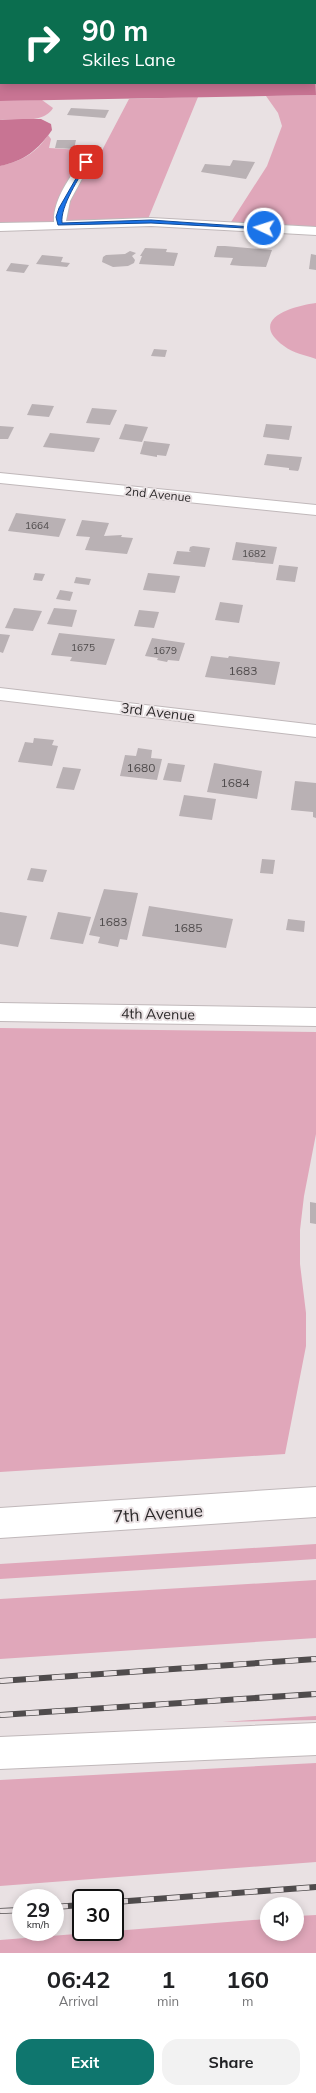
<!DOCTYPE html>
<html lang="en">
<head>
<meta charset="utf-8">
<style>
	:root { --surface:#fff; --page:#f2f2f2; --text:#202124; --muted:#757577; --accent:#0f766e }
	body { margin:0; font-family:Mulish,sans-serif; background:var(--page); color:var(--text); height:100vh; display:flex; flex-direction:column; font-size:15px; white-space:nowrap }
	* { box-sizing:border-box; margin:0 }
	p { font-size:13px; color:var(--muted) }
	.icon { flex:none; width:22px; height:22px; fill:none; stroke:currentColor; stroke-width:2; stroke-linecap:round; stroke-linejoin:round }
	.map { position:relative; height:1953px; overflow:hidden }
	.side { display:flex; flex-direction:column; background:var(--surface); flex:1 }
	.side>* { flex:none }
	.hud { position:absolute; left:0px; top:0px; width:316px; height:84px; box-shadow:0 2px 10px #0003; background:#0b6e4f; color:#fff; overflow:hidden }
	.tools { position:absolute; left:260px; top:1897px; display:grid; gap:8px }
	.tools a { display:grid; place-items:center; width:44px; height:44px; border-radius:50%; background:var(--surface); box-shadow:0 2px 10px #0003; font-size:20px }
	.speed { position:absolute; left:12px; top:1889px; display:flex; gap:8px; font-size:20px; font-weight:700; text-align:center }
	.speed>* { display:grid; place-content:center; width:52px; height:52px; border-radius:50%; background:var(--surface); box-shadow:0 2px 10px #0003; line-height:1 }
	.speed small { font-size:10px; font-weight:400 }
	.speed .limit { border:2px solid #111; border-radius:6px; background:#fff; color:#111 }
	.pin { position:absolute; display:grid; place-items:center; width:34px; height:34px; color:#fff; margin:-17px; border-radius:8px; box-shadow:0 2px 6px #0006 }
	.me { position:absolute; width:44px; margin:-22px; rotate:274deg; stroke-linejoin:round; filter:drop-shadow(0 0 3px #0008) }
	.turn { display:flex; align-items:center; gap:14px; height:84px; padding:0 16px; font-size:18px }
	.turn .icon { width:52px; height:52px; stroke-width:2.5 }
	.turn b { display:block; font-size:28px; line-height:34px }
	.eta { display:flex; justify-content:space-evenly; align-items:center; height:68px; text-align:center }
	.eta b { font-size:24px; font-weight:700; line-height:28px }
	.cta { display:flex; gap:8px; margin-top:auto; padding:8px 16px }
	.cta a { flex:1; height:46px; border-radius:16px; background:var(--accent); color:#fff; font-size:16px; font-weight:700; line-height:46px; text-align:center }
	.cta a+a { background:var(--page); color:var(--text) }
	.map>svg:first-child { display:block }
	.green { fill:#e0a7ba }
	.water { fill:#c87493 }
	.building { fill:#b9b1b4 }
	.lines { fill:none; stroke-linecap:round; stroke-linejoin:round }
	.minor-casing { stroke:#c0b8ba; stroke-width:2 }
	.minor { fill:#fff; fill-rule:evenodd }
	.rail-casing { stroke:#4f4b4c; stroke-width:6 }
	.rail { stroke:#e9e1e3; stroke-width:4.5; stroke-dasharray:13; stroke-linecap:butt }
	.route { fill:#1a73e8; stroke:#114b97 }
	.labels { text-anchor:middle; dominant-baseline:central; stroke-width:4; stroke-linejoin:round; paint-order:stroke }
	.far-number-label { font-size:10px; fill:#4f4b4c }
	.far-street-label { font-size:12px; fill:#2c292a; stroke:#e9e1e3 }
	.number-label { font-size:12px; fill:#4f4b4c }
	.street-label { font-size:14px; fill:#2c292a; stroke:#e9e1e3 }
	.near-street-label { font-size:17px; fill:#2c292a; stroke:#e9e1e3 }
</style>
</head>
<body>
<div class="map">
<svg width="316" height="1953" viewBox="0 0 316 1953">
	<rect width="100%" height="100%" fill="#e9e1e3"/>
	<!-- green -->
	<g class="green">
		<path d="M0 0 77 1H1V79Z"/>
		<path d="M316 95V228L231 222 267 166 282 126 278 113 266 96Z"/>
		<path d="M198 97 148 219 0 224V166C21 161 36 154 48 135L51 139 49 148 81 150 83 153 82 157 98 158 129 99Z"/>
		<path d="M42 100 53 108C44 124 15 119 0 120V101Z"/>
		<path d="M316 303V359C305 355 293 353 284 346 247 319 293 306 316 303Z"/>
		<path d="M0 1028 316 1032V1134L304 1196 300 1230V1264L306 1313V1346L285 1454 0 1472Z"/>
		<path d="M316 1544V1559L0 1579V1564Z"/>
		<path d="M316 1580V1638L0 1659V1599Z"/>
		<path d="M316 1716V1720L222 1722Z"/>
		<path d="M316 1763V1862L0 1886V1780Z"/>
		<path d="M316 1915V1953H0V1940L267 1919V1934H297V1916Z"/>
	</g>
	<!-- water -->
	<g class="water">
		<path d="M64 0H316V49L315 50V1Z"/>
		<path d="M315 70 316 95 0 101V79L1 83H315Z"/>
		<path d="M23 119H41L51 124 52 130C38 150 24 161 0 166V120Z"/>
	</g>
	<!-- building -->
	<g class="building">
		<path d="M71 108 109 110 105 118 67 115Z"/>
		<path d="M57 140H76L74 149 55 148Z"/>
		<path d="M233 160 255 162 246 179 201 172 205 164 230 166Z"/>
		<path d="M217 246H225L272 250 266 267 242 266 230 265 233 258 214 257Z"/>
		<path d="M145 248 167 249 166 252 178 253 174 266 139 264 142 256H140Z"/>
		<path d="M130 251 136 253 132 256 135 260 134 263 128 266 113 267 102 262 103 257 106 255 125 254Z"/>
		<path d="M311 254 316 255V270L309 269Z"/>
		<path d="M42 255 63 257 61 262 70 263 67 267 36 264Z"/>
		<path d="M11 263 29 265 24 273 6 271Z"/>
		<path d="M154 349 167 350 165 357 151 356Z"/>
		<path d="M32 404 54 406 49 417 27 415Z"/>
		<path d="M92 408 117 410 110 425 86 423Z"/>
		<path d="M125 424 148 427 142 442 119 439Z"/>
		<path d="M266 424 292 426 289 440 263 437Z"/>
		<path d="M0 426 14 427 8 439H0Z"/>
		<path d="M50 433 100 438 94 452 43 447Z"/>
		<path d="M144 441 170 444 166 456 157 455V457L140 454Z"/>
		<path d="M267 454 302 457 299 469 298 471 289 470V468L264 465Z"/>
		<path d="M16 513 66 519 59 537 8 531Z"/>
		<path d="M82 520 109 523 104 536 122 535 121 537 133 538 127 554 85 550 90 537 76 536Z"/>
		<path d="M236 542 277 547 273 564 232 560Z"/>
		<path d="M193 546 210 548 205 567 173 564 177 551 191 552 189 551 190 547Z"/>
		<path d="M279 565 298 567 295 582 276 580Z"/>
		<path d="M35 573 45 574 42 581 33 580Z"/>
		<path d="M148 573 180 576 175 593 143 590Z"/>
		<path d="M76 577 91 579 89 585 74 583Z"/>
		<path d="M60 590 73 592 70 601 56 599Z"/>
		<path d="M220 602 243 605 239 623 215 620Z"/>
		<path d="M14 608 42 611 33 631 5 628Z"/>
		<path d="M54 608 77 610 72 627 47 624Z"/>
		<path d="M139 610 159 612 154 628 134 626Z"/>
		<path d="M59 633 115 639 106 665 70 661 72 657 51 655Z"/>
		<path d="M0 634 10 635 3 653 0 652Z"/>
		<path d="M152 638 185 643 179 661 168 660 167 662 157 660 158 658 145 656Z"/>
		<path d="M211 656 228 658 229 656 280 662 275 685 205 677Z"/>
		<path d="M34 738 54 740 52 745 58 746 52 766 18 762 25 742 33 743Z"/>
		<path d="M138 748 152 750 151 758 162 759 157 780 120 776 125 755 136 756Z"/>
		<path d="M168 763 185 765 181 782 163 780Z"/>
		<path d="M214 763 262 771 257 799 207 792Z"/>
		<path d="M63 767 81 769 74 790 56 788Z"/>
		<path d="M295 781 316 783V818L313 817V812L291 810Z"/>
		<path d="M184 795 216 799 212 820 179 816Z"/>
		<path d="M262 859 275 860 273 874 260 873Z"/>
		<path d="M31 868 47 870 43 882 27 880Z"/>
		<path d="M104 889 138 893 127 940 120 939 118 947 98 943 100 937 89 935Z"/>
		<path d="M149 906 233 919 226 948 142 936Z"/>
		<path d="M0 912 27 916 18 947 0 944Z"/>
		<path d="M58 912 91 917 83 944 50 939Z"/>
		<path d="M288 919 305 921 304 932 286 930Z"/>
		<path d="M310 1202 316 1203V1224L310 1223Z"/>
	</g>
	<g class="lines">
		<defs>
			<g id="minor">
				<path d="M86 159 91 162 70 201 66 221 151 218 316 227V235L151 226 0 231V223L54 222C53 200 70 177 82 160Z"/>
				<path d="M0 473 316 505V515L0 483Z"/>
				<path d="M0 688 316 725V737L0 700Z"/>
				<path d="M0 1003 316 1008V1026L0 1021Z"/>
				<path d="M316 1487V1517L0 1538V1508Z"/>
				<path d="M316 1723V1755L0 1769V1737Z"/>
			</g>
		</defs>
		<!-- minor casing -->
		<use href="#minor" class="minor-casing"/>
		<!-- minor -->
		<use href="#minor" class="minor"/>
		<defs>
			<g id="rail">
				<path d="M0 1681 316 1659"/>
				<path d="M0 1715 316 1694"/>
				<path d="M115 1902 316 1887"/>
				<path d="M55 1907 81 1905"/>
				<path d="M0 1911 21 1910"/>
			</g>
		</defs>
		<!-- rail casing -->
		<use href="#rail" class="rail-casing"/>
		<!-- rail -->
		<use href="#rail" class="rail"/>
	</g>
	<!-- route -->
	<path class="route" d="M86 161 88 162C80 177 60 206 62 223L151 220 267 228 264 229 151 223 58 225 56 217 59 208Z"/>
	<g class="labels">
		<!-- far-number labels -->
		<g class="far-number-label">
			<text x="37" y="525">1664</text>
			<text x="254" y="553">1682</text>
			<text x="83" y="647">1675</text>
			<text x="165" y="650">1679</text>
		</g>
		<!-- far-street labels -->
		<g class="far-street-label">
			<text transform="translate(158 494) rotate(6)">2nd Avenue</text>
		</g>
		<!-- number labels -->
		<g class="number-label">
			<text x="243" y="670">1683</text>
			<text x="141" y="767">1680</text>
			<text x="235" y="782">1684</text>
			<text x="113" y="921">1683</text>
			<text x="188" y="927">1685</text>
		</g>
		<!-- street labels -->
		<g class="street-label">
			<text transform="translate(158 712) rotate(7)">3rd Avenue</text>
			<text transform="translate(158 1014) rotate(1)">4th Avenue</text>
		</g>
		<!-- near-street labels -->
		<g class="near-street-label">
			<text transform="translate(158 1513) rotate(-4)">7th Avenue</text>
		</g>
	</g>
</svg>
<div class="tools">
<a><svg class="icon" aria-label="sound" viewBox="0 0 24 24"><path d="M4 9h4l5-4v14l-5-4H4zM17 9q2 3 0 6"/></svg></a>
</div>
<div class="speed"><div>29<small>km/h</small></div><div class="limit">30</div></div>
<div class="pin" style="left:86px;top:162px;background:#d93025"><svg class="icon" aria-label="arrive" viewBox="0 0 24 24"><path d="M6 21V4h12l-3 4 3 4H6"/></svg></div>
<svg class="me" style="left:264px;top:228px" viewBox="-20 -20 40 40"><circle r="17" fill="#1a73e8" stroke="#fff" stroke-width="3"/><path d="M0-11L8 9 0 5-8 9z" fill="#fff"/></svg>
<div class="hud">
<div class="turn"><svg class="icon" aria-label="right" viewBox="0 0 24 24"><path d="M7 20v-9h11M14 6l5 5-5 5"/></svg><div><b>90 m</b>Skiles Lane</div></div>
</div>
</div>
<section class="side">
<div class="eta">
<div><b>06:42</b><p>Arrival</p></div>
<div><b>1</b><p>min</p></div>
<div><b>160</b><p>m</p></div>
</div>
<div class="cta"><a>Exit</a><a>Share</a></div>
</section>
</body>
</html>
